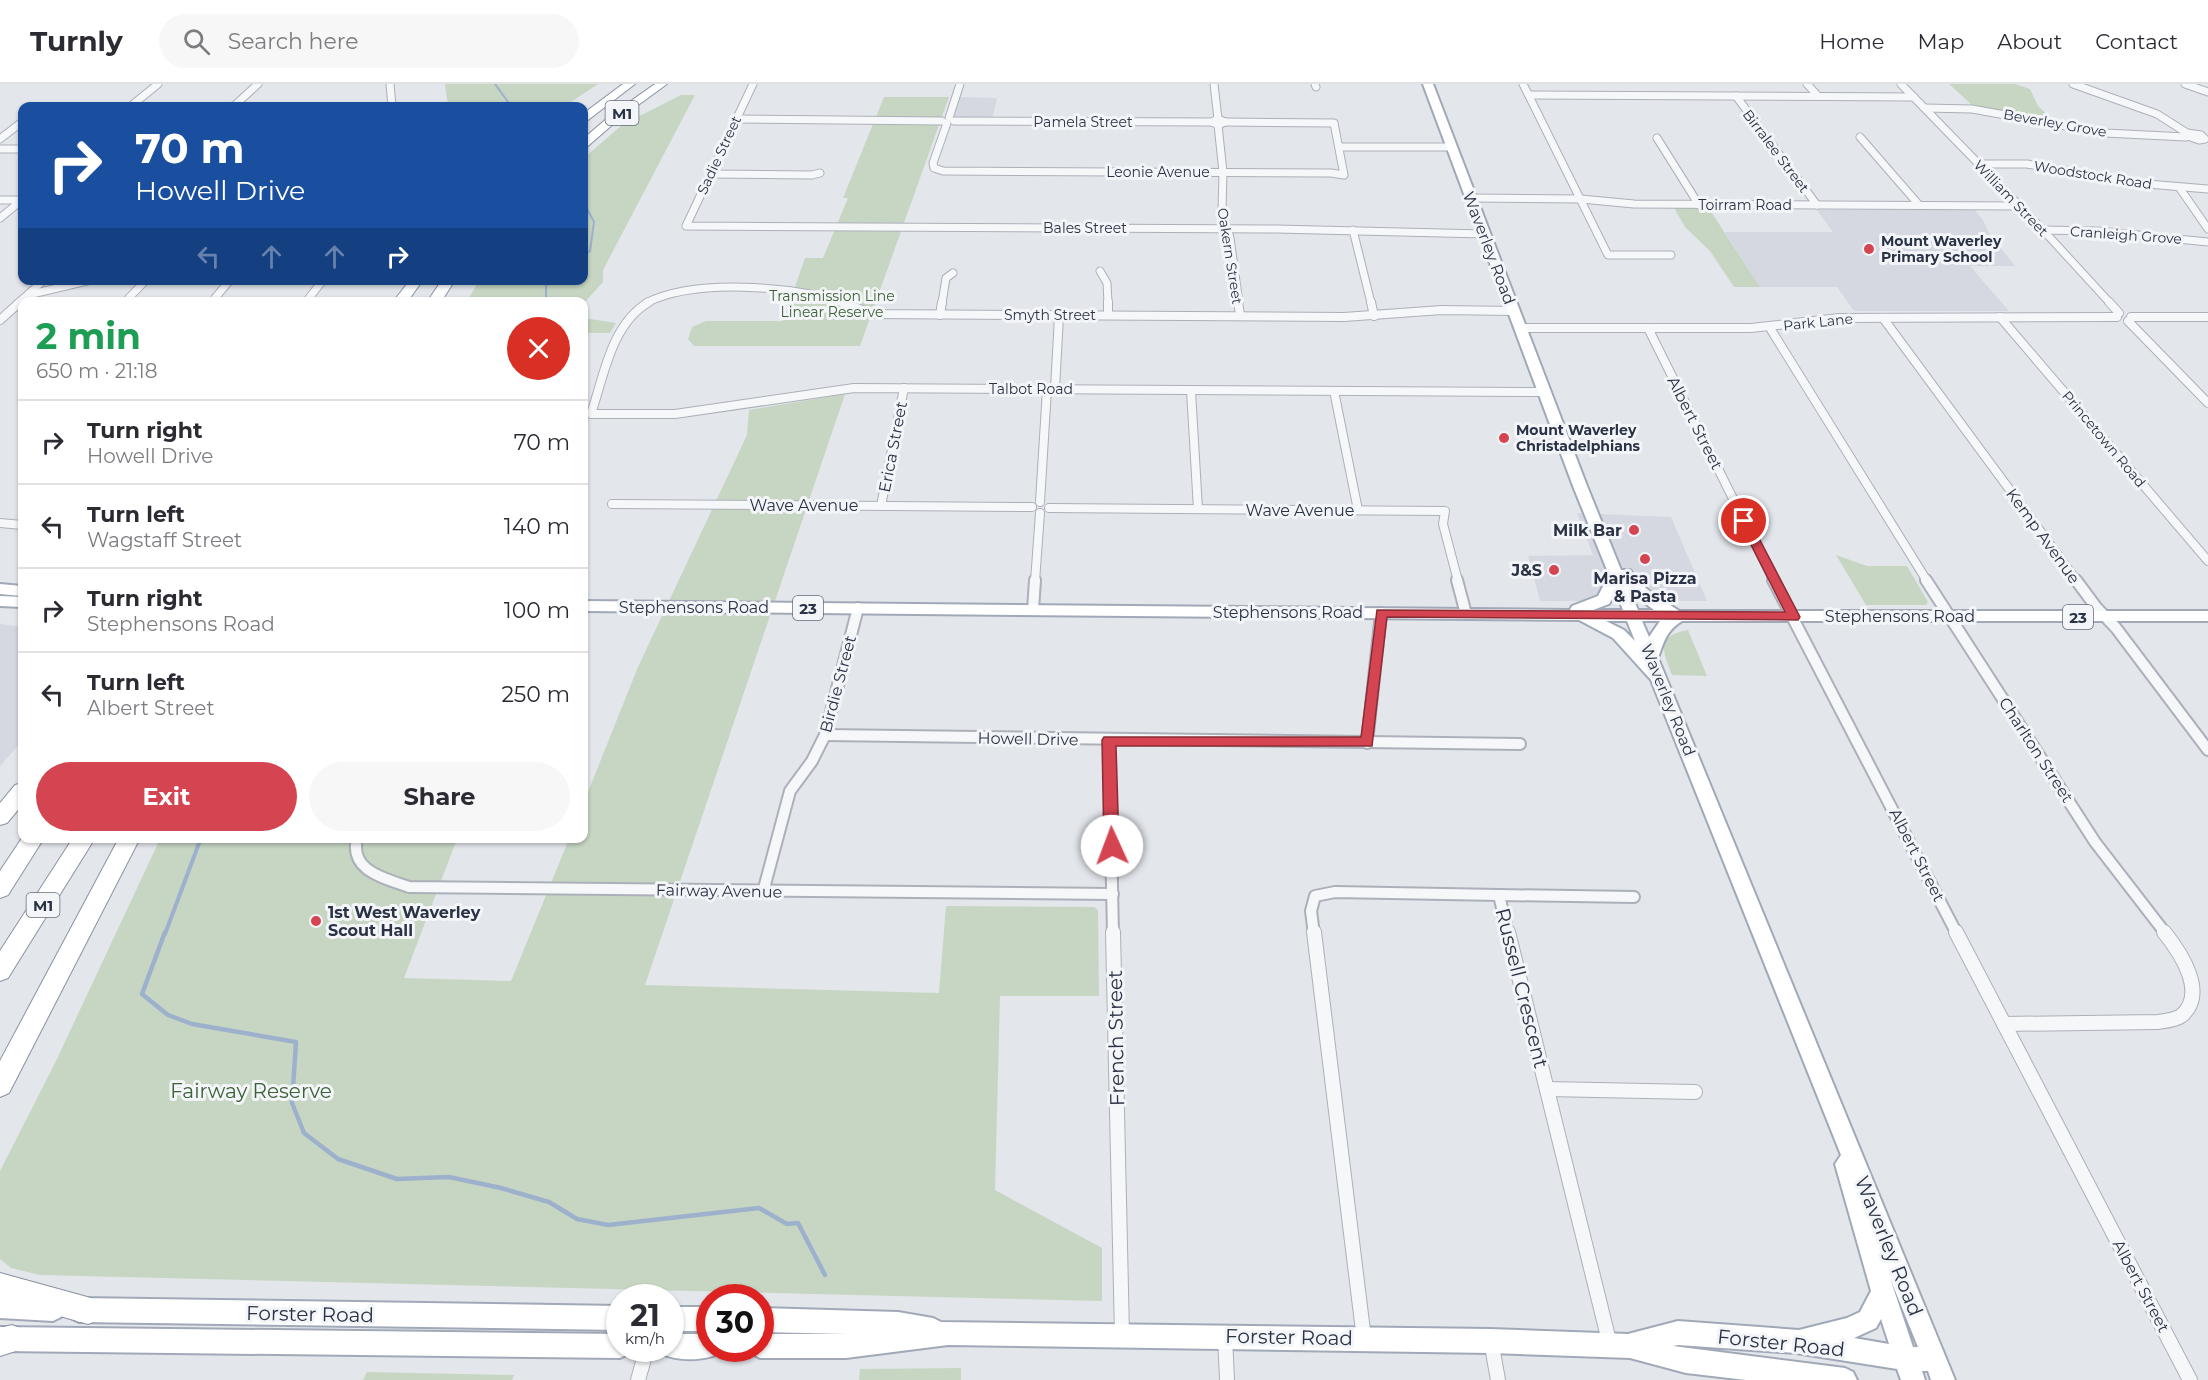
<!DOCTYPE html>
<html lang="en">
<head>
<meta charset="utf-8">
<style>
	:root { --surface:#fff; --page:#f7f7f7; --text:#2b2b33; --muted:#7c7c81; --line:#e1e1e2; --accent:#d44451 }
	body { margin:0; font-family:Montserrat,sans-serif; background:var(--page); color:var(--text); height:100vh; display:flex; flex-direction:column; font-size:22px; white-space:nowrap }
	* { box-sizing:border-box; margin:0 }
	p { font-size:20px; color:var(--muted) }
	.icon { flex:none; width:33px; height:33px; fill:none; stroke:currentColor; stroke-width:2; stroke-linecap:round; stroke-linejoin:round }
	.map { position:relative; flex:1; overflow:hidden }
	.side { position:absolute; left:18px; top:213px; width:570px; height:546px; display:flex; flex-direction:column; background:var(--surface); border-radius:12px; box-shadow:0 2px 4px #0004 }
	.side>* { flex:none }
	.top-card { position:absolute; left:18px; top:18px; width:570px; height:183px; border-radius:12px; box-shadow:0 2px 4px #0004; background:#1a4fa0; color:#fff; overflow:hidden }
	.speed { position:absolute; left:606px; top:1200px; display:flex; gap:12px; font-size:30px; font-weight:700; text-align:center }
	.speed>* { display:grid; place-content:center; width:78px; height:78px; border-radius:50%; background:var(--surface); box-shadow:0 2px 4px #0004; line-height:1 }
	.speed small { font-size:15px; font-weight:400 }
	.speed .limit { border:9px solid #d22; background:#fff; color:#111 }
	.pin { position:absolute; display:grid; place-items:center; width:51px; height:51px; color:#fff; margin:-26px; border:3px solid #fff; border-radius:50%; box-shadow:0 2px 6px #0007 }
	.me { position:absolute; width:66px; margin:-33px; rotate:358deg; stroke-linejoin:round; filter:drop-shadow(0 0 4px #0008) }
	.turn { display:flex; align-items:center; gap:21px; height:126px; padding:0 18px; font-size:27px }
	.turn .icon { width:78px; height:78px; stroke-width:2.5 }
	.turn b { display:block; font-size:42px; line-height:51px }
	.lanes { display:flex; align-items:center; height:57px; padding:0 18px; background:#0003; justify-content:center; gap:30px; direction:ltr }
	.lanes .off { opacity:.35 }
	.round { display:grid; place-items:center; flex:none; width:63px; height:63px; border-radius:32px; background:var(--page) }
	.headline { display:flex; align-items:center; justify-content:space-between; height:102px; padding:0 18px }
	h1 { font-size:36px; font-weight:700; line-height:45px; color:#1e9e55 }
	.cta { display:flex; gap:12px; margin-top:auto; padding:12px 18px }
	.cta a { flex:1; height:69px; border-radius:36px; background:var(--accent); color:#fff; font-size:24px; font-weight:700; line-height:69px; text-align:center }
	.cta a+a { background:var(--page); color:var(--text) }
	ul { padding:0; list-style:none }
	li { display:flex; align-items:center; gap:18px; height:84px; padding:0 18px; border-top:2px solid var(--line) }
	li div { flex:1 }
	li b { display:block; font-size:22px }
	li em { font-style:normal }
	header { display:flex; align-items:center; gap:36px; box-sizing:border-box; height:84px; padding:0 30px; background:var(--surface); border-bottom:2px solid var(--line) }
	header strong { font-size:28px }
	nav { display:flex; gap:33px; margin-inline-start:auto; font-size:21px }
	.search { width:420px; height:54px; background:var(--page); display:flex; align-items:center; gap:15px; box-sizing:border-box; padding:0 21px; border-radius:33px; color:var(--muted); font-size:22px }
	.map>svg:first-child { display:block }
	.built { fill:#d5d8e1 }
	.green { fill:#c7d6c3 }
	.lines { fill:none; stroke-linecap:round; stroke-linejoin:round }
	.stream-far2 { stroke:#9db1cd; stroke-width:2 }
	.stream-far1 { stroke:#9db1cd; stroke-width:4 }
	.stream { stroke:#9db1cd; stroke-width:4.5 }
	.minor-far3-casing { stroke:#acb0b9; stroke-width:9 }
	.minor-far2-casing { stroke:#acb0b9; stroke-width:10 }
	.minor-far1-casing { stroke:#acb0b9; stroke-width:14 }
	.minor-casing { stroke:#acb0b9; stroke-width:16 }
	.primary-casing { stroke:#a1a9b8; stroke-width:4 }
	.motorway-casing { stroke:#8992a3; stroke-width:2 }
	.minor-far3 { stroke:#f6f7f9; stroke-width:7 }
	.minor-far2 { stroke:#f6f7f9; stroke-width:8 }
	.minor-far1 { stroke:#f6f7f9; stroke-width:10 }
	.minor { stroke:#f6f7f9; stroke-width:14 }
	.primary { fill:#fff; fill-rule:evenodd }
	.motorway { fill:#fff; fill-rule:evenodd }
	.route { fill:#d44451; stroke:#8a2c35; stroke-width:1.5 }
	.poi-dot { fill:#d44451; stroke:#f3f5f8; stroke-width:2 }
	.labels { text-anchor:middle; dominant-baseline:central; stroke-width:6; stroke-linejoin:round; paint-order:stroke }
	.far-street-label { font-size:14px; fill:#2a3245; stroke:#f3f5f8 }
	.far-poi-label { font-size:14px; font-weight:bold; fill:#2a3245; stroke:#f3f5f8; text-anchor:start }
	.far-park-label { font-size:14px; fill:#3c6136; stroke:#f3f5f8 }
	.shield { fill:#f3f5f8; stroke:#666c7b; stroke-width:1.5 }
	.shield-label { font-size:15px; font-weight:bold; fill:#2a3245 }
	.street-label { font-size:16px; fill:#2a3245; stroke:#f3f5f8 }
	.poi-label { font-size:16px; font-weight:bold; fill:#2a3245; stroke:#f3f5f8; text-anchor:end }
	.near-street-label { font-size:20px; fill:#2a3245; stroke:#f3f5f8 }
	.near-park-label { font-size:20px; fill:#3c6136; stroke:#f3f5f8 }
</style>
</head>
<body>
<header>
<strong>Turnly</strong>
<div class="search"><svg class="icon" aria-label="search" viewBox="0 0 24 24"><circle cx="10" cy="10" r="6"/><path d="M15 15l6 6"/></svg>Search here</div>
<nav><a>Home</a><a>Map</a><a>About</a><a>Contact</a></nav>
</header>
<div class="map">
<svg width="2208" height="1296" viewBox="0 0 2208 1296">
	<rect width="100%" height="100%" fill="#e3e6eb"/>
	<!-- built -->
	<g class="built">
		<path d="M960 13 997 14 992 35 954 34Z"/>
		<path d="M1817 126H1975L1983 136 1989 149 2015 182H1970L2009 227H1854L1837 203H1760L1725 148H1833Z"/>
		<path d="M1577 429 1671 433 1707 517H1540L1528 472 1593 471Z"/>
		<path d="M0 540 22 543V657L0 682Z"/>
	</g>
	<!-- green -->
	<g class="green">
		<path d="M445 0H598L565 22H445H448Z"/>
		<path d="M1949 0H2015L2030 5 2038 22 2054 37 1972 21Z"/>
		<path d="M681 11H695L603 186V198L584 219 467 217 479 197 584 196V74L622 41Z"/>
		<path d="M884 13H949L860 262H694L688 255 692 243 706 237H783L805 174H823L848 114H843Z"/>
		<path d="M1673 122 1708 123 1760 203H1734L1710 167 1685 143Z"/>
		<path d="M584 234 616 239 610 249H584Z"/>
		<path d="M845 310 645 901 939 909 946 822 1094 823 1098 826 1099 912H1000L995 1106 1102 1164V1217L40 1191 11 1184 0 1175V1087L56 977 160 755H457L404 894 511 897 569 755 584 754V718L638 583 747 351 749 326Z"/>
		<path d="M1836 471 1867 482H1907L1928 518 1926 521H1866Z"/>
		<path d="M1688 546 1707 592 1672 591C1663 567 1655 552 1688 546Z"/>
		<path d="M961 1284V1296H859L860 1285Z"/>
		<path d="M367 1288 514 1291 512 1296H363Z"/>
	</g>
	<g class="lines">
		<!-- stream-far2 -->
		<g class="stream-far2">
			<path d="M495 0 511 22"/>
			<path d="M584 119 594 138 590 167 584 171"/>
			<path d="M546 218V202L551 196"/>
		</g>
		<!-- stream-far1 -->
		<path class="stream-far1" d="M165 850 201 754"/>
		<!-- stream -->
		<path class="stream" d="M165 848 142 910 168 931 192 940 296 958 292 1019 304 1049 338 1075 397 1095 449 1093 501 1104 549 1118 577 1135 608 1141 759 1124 787 1140 798 1139 825 1191"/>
		<defs>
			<g id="minor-far3">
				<path d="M390 0 392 22"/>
				<path d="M753 0 686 142 1276 145 1484 150"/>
				<path d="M1214 0 1218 35"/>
				<path d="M1315 0 1316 3"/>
				<path d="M1523 0 1608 171H1671"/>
				<path d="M1807 0 1818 12"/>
				<path d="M1901 0 2043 146 2110 219"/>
				<path d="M2073 0 2157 30 2187 49"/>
				<path d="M2185 0 2208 8"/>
				<path d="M1529 11 1914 13"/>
				<path d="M1736 12 1817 121"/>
				<path d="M131 22 158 0"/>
				<path d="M234 22 258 0"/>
				<path d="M1925 24 1972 25 2105 49 2186 53"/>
				<path d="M949 34 960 0"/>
				<path d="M736 35 942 37"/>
				<path d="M1218 35 1225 38 1218 41 1212 38Z"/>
				<path d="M954 37 1212 38"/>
				<path d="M947 39 933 79 934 84 943 87 1331 89 1344 91 1334 39 1225 38"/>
				<path d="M1218 41 1223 88 1222 127 1230 154 1239 219"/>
				<path d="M2187 49 2201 51 2205 55 2199 56 2185 51Z"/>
				<path d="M1860 53 1919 121"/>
				<path d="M1657 54 1699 121"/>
				<path d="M0 55 22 38"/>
				<path d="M1340 63H1451"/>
				<path d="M0 65H22"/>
				<path d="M1979 80H2027L2135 99 2208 105"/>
				<path d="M711 90 812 91 820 89"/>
				<path d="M2179 103 2208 145"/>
				<path d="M1470 114 1581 115 1634 120 2019 122"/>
				<path d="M0 116H22"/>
				<path d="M0 134 22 116"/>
				<path d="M1353 146 1371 219"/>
				<path d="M2043 146 2097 147 2208 158"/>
				<path d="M1100 187 1107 199 1108 219"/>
				<path d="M28 211 91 196"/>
				<path d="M215 214 230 196"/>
				<path d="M125 218 146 196"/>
				<path d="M306 218 323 196"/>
				<path d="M18 219 44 196"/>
				<path d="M646 219C696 194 792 202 845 219"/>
				<path d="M942 219 946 194 953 189"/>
			</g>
			<g id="minor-far2">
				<path d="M649 218C611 240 604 292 591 330H675L854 304 1545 308"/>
				<path d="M841 218 873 230 1344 233 1442 226 1514 227"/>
				<path d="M1108 218V231"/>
				<path d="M1238 218 1240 231"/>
				<path d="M1371 218 1374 232"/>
				<path d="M2109 218 2119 229"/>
				<path d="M940 231 942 218"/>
				<path d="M2000 233 2208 477"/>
				<path d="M2131 233H2208"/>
				<path d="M1883 234 2077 497"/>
				<path d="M0 236 20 218"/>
				<path d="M2128 237 2208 319"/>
				<path d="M1520 244H1751L1839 234 2117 233"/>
				<path d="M1648 244 1774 497"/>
				<path d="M1770 244 1927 497"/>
				<path d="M1055 305 1059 232"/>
				<path d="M1191 307 1198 425"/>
				<path d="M1334 307 1358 426"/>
				<path d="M1040 418 1047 305"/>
				<path d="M612 420 1032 423"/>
				<path d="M881 422 904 304"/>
				<path d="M1049 424 1445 427 1443 440 1458 497"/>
				<path d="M0 439 22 441"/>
				<path d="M1035 497 1040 429"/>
			</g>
			<g id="minor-far1">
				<path d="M1457 496 1466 530"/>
				<path d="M1773 496 1957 850"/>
				<path d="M1926 496 2095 758 2166 850"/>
				<path d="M2076 496 2096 523 2116 544 2208 666"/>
				<path d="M1033 526 1035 496"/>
				<path d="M825 651 1520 660"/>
				<path d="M1109 656 1113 850"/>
				<path d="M1367 659 1381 529"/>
				<path d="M357 754C349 787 384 794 409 803L1113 810"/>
				<path d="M763 808 790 707 812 677 825 651 858 524"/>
				<path d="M1499 811 1634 813"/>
				<path d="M1314 850 1311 827 1315 812 1335 808 1499 811 1508 850"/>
			</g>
			<g id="minor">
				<path d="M1113 848 1122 1251"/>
				<path d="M1314 848 1364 1255"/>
				<path d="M1508 848 1610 1261"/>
				<path d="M1956 848 2190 1296"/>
				<path d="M2004 940 2158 938C2165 937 2175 936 2181 932 2208 910 2181 869 2164 848"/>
				<path d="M1547 1005 1695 1008"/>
				<path d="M1225 1252 1227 1296"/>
				<path d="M1491 1257 1498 1296"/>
				<path d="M638 1296 647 1264"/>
			</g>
			<g id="primary">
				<path d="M1423 0H1433L1587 402 1621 486H1630C1647 510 1658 512 1679 527H2208V537H1682C1666 547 1664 558 1658 574L1955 1296H1931L1928 1287H1922L1925 1296H1901L1897 1285 1796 1269 1678 1261 1673 1262 1845 1284 1853 1288 1857 1296H1746L1686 1289 1630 1274 1490 1269 948 1261 846 1274H760L752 1270 749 1264H760V1250H847L760 1248V1224L898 1228 933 1234 941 1238 1490 1245 1628 1250 1678 1237 1799 1246 1847 1234 1860 1228 1871 1207 1835 1080 1841 1071 1651 596 1613 554 1579 536 584 527V517L1570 526 1572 522 1598 512 1609 491 1573 402ZM1616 508 1623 526H1593L1609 520ZM1630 508 1654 526H1638ZM1606 537H1627L1635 557 1624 546ZM1642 537H1660L1649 553ZM1890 1194 1918 1263H1913ZM1881 1235 1889 1260 1854 1254 1876 1244Z"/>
				<path d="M0 500 22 502V512L0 510Z"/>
				<path d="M0 512 22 513V523L0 522Z"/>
				<path d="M0 1212 53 1213 61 1217 65 1225 61 1233 53 1237 0 1234Z"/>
				<path d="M79 1214 620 1222V1246L79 1238 71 1234 67 1226 71 1218Z"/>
				<rect x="670" y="1223" width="40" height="24"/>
				<path d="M0 1243 620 1250V1264H631L628 1270 620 1274 0 1267Z"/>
				<path d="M670 1250H710V1264H721L718 1270C703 1277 677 1277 662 1270L659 1264H670Z"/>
			</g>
			<g id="motorway">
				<path d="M623 0H635L588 36 584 37V29Z"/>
				<path d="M655 0H667L619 35 588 62 584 63V54L611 31Z"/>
				<path d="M410 196H423L407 218H393Z"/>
				<path d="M442 196H455L441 218H427Z"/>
				<path d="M22 699V721L7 739 0 741V719L15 701Z"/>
				<path d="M22 754H44L8 811 0 814V787Z"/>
				<path d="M73 754H95L8 894 0 897V867Z"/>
				<path d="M119 754H140L9 1009 0 1013V977Z"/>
				<path d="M0 1189 98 1216 102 1226 98 1236 88 1240 0 1215Z"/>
				<path d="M12 1241 22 1245 26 1255 22 1265 0 1272V1244Z"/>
			</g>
		</defs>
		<!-- minor-far3 casing -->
		<use href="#minor-far3" class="minor-far3-casing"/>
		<!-- minor-far2 casing -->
		<use href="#minor-far2" class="minor-far2-casing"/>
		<!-- minor-far1 casing -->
		<use href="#minor-far1" class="minor-far1-casing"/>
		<!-- minor casing -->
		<use href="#minor" class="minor-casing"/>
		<!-- primary casing -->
		<use href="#primary" class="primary-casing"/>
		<!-- motorway casing -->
		<use href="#motorway" class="motorway-casing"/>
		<!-- minor-far3 -->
		<use href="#minor-far3" class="minor-far3"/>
		<!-- minor-far2 -->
		<use href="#minor-far2" class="minor-far2"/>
		<!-- minor-far1 -->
		<use href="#minor-far1" class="minor-far1"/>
		<!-- minor -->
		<use href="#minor" class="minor"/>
		<!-- primary -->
		<use href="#primary" class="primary"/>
		<!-- motorway -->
		<use href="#motorway" class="motorway"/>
	</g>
	<!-- route -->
	<path class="route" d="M1744 433 1750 437 1800 533 1798 536 1387 533 1372 662H1116L1119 762 1117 766H1106L1104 762 1102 656 1104 653H1361L1377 526 1785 528 1739 437Z"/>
	<!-- markers -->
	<g class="poi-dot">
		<circle cx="1869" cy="165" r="6"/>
		<circle cx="1504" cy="354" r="6"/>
		<circle cx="1634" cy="446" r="6"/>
		<circle cx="1645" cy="475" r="6"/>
		<circle cx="1554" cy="486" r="6"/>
		<circle cx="316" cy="837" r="6"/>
	</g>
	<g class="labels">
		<!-- far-street labels -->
		<g class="far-street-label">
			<text x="1083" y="38">Pamela Street</text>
			<text transform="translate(2055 39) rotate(10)">Beverley Grove</text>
			<text transform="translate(1776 67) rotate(53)">Birralee Street</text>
			<text transform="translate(719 71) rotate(-65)">Sadie Street</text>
			<text x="1158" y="88">Leonie Avenue</text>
			<text transform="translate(2093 91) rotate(9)">Woodstock Road</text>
			<text transform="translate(2011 114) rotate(46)">William Street</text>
			<text x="1745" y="121">Toirram Road</text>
			<text x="1085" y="144">Bales Street</text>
			<text transform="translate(2126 151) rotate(4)">Cranleigh Grove</text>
			<text transform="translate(1230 172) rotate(81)">Oakern Street</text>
			<text x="1050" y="231">Smyth Street</text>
			<text transform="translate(1818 238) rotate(-6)">Park Lane</text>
			<text x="1031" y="305">Talbot Road</text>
			<text transform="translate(2104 355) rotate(50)">Princetown Road</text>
		</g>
		<!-- far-poi labels -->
		<g class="far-poi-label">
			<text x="1881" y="157">Mount Waverley<tspan x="1881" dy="16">Primary School</tspan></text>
			<text x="1516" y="346">Mount Waverley<tspan x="1516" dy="16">Christadelphians</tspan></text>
		</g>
		<!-- far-park labels -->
		<g class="far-park-label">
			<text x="832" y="212">Transmission Line<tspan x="832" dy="16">Linear Reserve</tspan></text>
		</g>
		<!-- shield labels -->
		<g class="shield">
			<rect x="605.5" y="17" width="33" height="24" rx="4.5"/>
			<rect x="793" y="512" width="30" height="24" rx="4.5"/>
			<rect x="2063" y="521" width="30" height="24" rx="4.5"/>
			<rect x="26.5" y="809" width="33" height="24" rx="4.5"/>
		</g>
		<g class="shield-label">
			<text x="622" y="29">M1</text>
			<text x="808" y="524">23</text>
			<text x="2078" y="533">23</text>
			<text x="43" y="821">M1</text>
		</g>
		<!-- street labels -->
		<g class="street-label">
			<text transform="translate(1489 164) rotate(69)">Waverley Road</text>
			<text transform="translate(1695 339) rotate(63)">Albert Street</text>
			<text transform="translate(893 363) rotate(-79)">Erica Street</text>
			<text x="804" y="421">Wave Avenue</text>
			<text x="1300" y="426">Wave Avenue</text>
			<text transform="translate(2043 452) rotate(54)">Kemp Avenue</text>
			<text x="694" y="523">Stephensons Road</text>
			<text x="1288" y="528">Stephensons Road</text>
			<text x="1900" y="532">Stephensons Road</text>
			<text transform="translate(838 600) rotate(-75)">Birdie Street</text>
			<text transform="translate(1668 616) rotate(68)">Waverley Road</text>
			<text transform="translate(1028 655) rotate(1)">Howell Drive</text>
			<text transform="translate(2036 666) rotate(57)">Charlton Street</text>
			<text transform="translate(1917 771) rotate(63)">Albert Street</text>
			<text transform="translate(719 807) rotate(1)">Fairway Avenue</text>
			<text transform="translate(2141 1202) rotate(62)">Albert Street</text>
		</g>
		<!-- poi labels -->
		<g class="poi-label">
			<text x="1622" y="446">Milk Bar</text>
			<text x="1542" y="486">J&amp;S</text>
			<text x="1645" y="494" text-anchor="middle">Marisa Pizza<tspan x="1645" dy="18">&amp; Pasta</tspan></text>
			<text x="328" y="828" text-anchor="start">1st West Waverley<tspan x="328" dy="18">Scout Hall</tspan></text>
		</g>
		<!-- near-street labels -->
		<g class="near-street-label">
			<text transform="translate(1522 904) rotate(76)">Russell Crescent</text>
			<text transform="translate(1116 954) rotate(-91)">French Street</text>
			<text transform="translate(1889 1162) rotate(68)">Waverley Road</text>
			<text transform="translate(310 1230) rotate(1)">Forster Road</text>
			<text transform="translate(1289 1253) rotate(1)">Forster Road</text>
			<text transform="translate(1781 1259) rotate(6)">Forster Road</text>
		</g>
		<!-- near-park labels -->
		<g class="near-park-label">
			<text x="251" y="1007">Fairway Reserve</text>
		</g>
	</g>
</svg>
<div class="speed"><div>21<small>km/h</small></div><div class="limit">30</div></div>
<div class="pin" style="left:1744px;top:437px;background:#d93025"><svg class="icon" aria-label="arrive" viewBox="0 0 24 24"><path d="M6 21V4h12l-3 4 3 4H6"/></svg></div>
<svg class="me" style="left:1112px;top:762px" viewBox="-20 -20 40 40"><circle r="19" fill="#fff"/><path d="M0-13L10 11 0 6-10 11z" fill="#d44451"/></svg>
<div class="top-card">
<div class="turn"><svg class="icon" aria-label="right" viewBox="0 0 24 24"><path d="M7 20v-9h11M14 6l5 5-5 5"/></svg><div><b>70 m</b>Howell Drive</div></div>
<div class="lanes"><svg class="icon off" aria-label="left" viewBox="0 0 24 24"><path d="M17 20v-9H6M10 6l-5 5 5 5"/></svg><svg class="icon off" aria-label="ahead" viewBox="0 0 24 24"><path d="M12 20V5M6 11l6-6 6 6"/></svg><svg class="icon off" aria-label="ahead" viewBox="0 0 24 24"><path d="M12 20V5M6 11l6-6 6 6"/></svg><svg class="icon" aria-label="right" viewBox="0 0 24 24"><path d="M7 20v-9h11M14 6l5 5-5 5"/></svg></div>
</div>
<section class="side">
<div class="headline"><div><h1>2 min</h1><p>650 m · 21:18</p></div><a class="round" style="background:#d93025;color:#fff"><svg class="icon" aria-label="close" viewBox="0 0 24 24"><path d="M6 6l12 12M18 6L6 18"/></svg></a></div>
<ul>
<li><svg class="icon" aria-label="right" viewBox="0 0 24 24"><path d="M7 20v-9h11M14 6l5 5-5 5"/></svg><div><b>Turn right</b><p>Howell Drive</p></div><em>70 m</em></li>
<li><svg class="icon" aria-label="left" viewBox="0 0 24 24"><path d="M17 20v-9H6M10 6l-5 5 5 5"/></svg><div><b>Turn left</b><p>Wagstaff Street</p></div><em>140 m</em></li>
<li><svg class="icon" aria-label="right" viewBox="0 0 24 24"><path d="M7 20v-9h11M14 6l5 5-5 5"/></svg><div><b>Turn right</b><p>Stephensons Road</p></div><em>100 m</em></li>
<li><svg class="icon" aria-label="left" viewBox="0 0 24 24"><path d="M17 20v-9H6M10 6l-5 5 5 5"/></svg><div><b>Turn left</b><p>Albert Street</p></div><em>250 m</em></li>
</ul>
<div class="cta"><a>Exit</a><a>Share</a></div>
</section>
</div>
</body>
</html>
